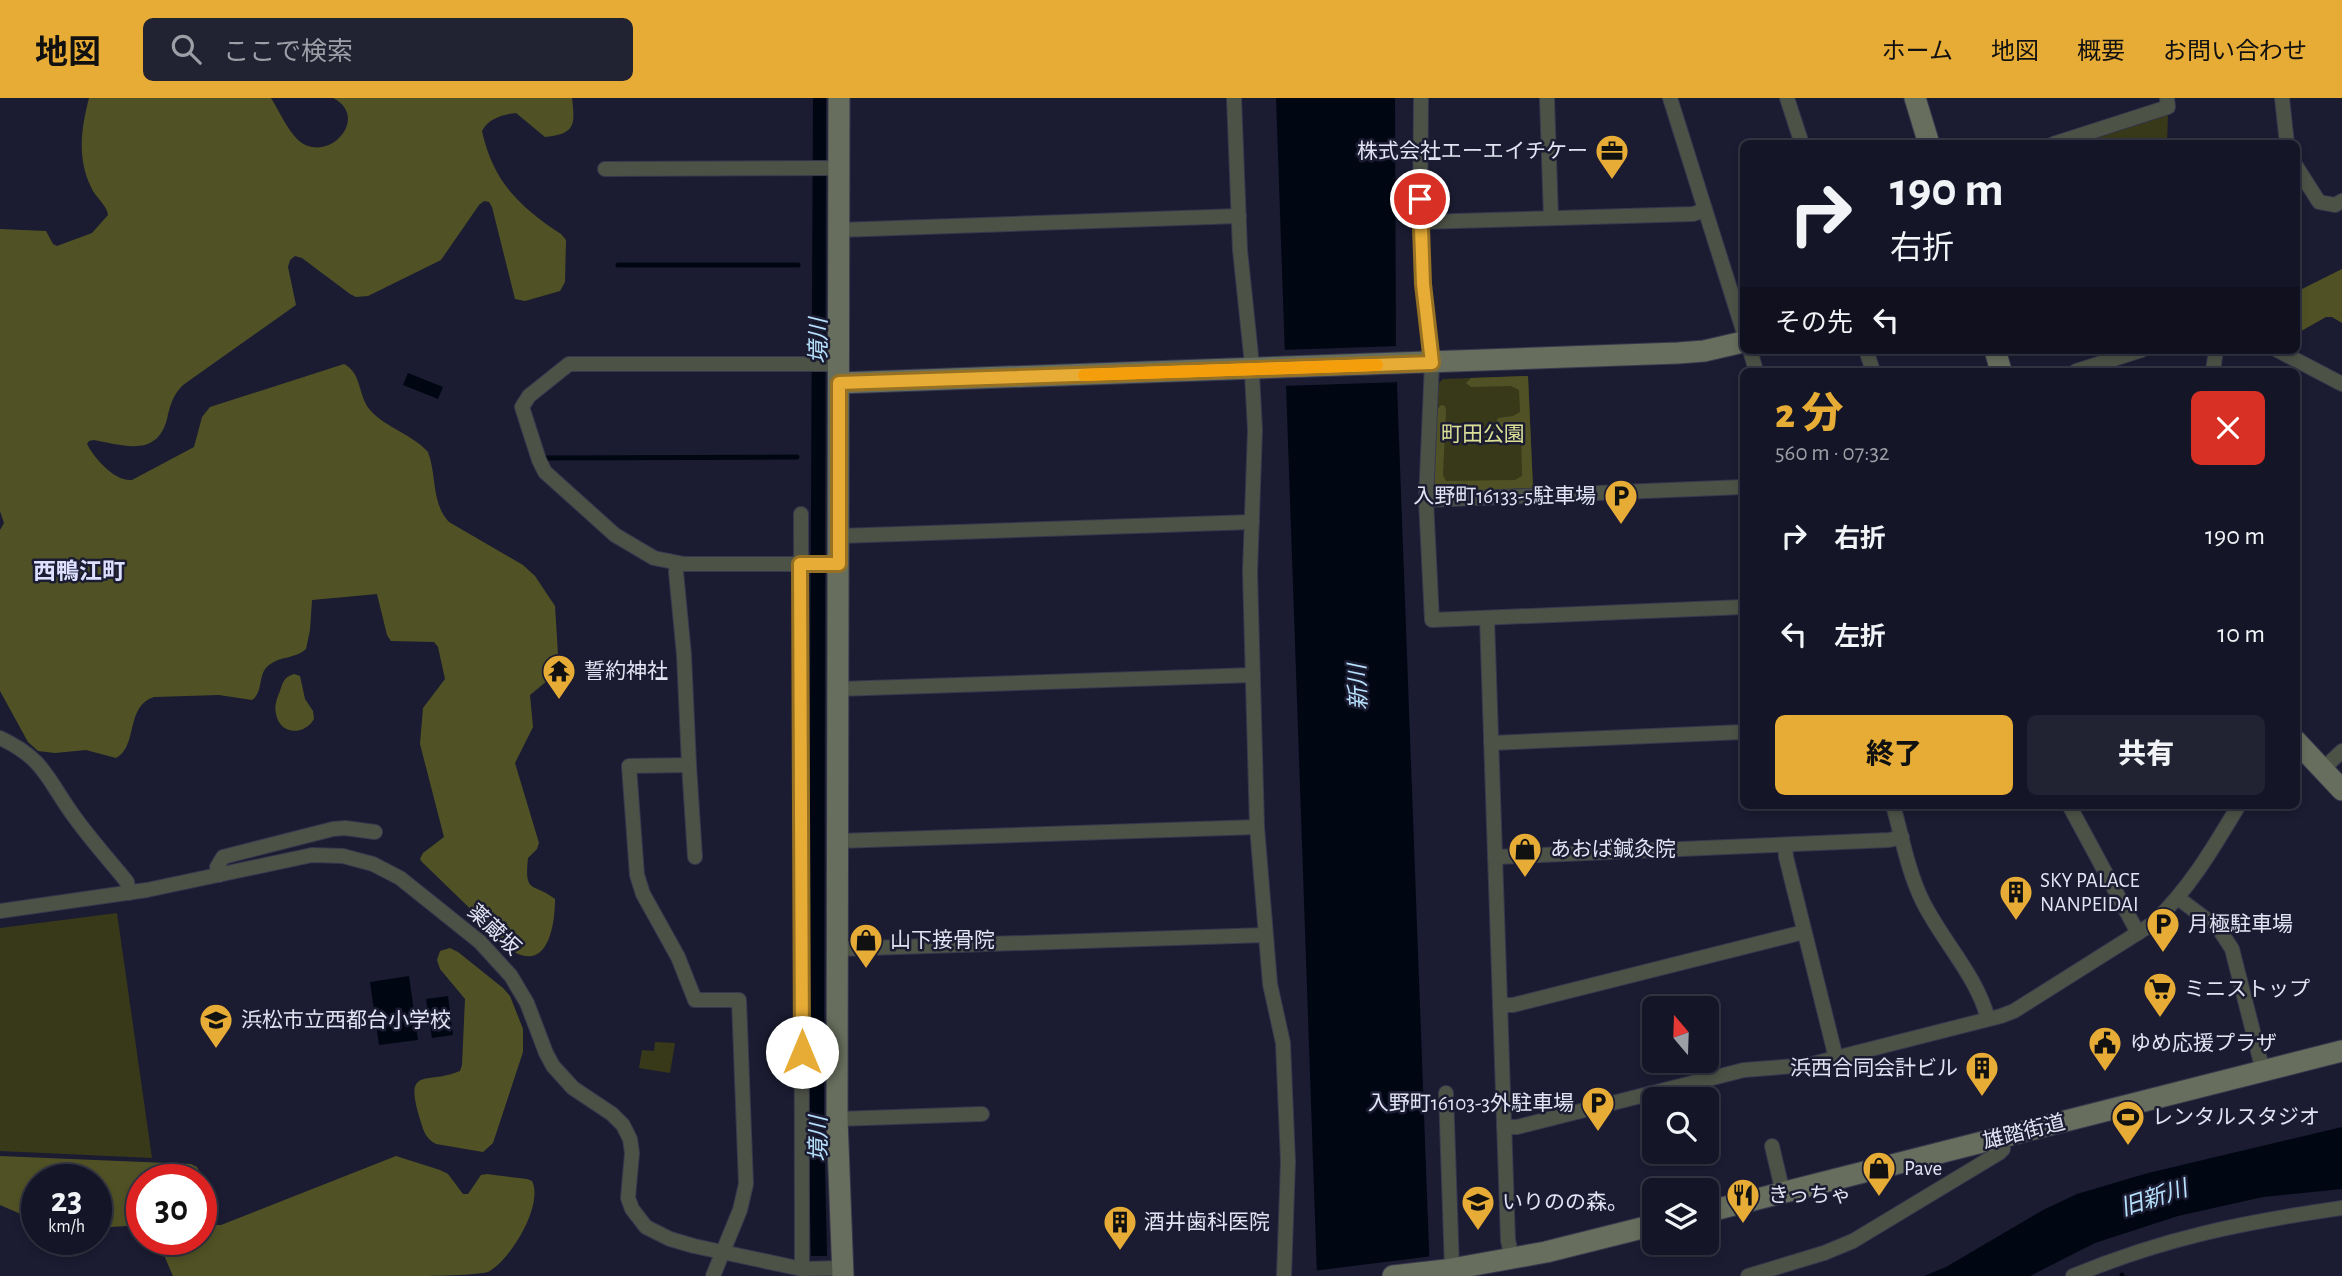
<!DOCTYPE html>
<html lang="ja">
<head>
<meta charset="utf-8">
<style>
	:root { --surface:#141526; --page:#212232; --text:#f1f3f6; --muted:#9d9fa7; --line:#333443; --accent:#e7ac36 }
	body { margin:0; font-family:"Alegreya Sans","Noto Sans JP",sans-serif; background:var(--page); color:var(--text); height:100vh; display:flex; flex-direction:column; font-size:26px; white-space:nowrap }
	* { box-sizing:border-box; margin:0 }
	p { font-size:23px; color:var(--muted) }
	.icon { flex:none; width:38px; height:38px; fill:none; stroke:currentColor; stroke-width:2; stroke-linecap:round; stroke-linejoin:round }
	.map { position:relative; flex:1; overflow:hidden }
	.drawer { position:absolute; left:1740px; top:270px; width:560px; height:441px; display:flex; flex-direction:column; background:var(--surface); border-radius:10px; box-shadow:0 4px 10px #0003,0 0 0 2px var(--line) }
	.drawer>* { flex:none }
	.top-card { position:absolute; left:1740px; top:42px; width:560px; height:214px; border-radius:10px; box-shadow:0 4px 10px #0003,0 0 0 2px var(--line); background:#141526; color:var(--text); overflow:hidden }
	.needle { width:46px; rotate:341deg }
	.fabs { position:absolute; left:1642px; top:898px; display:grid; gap:14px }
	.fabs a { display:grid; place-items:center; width:77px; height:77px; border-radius:10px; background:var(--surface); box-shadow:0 4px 10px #0003,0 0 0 2px var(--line); font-size:35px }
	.speed { position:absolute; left:21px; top:1066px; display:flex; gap:14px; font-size:35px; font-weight:700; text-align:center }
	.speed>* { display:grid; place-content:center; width:91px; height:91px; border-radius:50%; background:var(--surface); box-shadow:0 4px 10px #0003,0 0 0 2px var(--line); line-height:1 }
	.speed small { font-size:18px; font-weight:400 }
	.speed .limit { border:10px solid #d22; background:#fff; color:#111 }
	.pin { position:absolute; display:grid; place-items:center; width:60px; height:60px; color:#fff; margin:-30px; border:4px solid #fff; border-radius:50%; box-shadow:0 2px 7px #0007 }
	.me { position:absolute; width:77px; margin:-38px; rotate:0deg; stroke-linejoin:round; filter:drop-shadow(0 0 5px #0008) }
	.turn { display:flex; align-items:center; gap:24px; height:147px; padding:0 35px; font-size:32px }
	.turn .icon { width:91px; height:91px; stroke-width:2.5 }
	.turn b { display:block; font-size:49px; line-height:60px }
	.then { display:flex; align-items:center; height:66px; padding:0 35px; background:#0003; gap:14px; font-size:26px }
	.round { display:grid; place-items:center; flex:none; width:74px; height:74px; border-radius:10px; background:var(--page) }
	.head { display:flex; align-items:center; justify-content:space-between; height:119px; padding:0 35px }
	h1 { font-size:42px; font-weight:800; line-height:52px; color:var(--accent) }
	.button { display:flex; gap:14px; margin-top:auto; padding:14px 35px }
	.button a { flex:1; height:80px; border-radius:10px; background:var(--accent); color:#111; font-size:28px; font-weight:800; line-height:80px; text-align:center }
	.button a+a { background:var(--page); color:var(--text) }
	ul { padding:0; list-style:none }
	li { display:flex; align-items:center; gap:21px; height:98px; padding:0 35px }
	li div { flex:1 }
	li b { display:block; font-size:26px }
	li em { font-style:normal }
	header { display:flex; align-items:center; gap:42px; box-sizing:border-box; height:98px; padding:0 35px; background:var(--accent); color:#111 }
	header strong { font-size:33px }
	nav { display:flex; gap:38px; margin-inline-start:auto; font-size:24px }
	.search { width:490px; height:63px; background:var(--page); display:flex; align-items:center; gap:18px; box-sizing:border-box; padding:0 24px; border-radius:10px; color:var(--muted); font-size:26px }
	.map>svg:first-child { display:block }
	.green { fill:#383919 }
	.forest { fill:#505225 }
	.water { fill:#000713 }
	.pier { fill:#1b1c32 }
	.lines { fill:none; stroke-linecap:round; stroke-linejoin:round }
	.stream { stroke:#000713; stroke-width:5 }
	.street-casing { stroke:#37384d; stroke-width:16 }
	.secondary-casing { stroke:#37384d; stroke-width:23 }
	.street { stroke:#4d5247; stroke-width:14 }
	.secondary { stroke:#676e5d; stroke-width:21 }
	.route-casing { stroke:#967023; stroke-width:18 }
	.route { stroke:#e7ac36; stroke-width:12 }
	.slow { stroke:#f59e0b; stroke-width:12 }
	.labels { text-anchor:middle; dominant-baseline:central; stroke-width:5; stroke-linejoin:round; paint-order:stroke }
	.poi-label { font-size:21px; fill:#e2e4f3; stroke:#1b1c32; text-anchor:start }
	.park-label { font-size:21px; fill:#dbe096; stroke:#1b1c32 }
	.street-label { font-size:21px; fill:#e2e4f3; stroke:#1b1c32 }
	.water-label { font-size:23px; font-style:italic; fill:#b6e0fb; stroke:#1b1c32 }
	.neighbourhood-label { font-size:23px; font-weight:bold; fill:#dde0fe; stroke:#1b1c32 }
</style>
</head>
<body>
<header>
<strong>地図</strong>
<div class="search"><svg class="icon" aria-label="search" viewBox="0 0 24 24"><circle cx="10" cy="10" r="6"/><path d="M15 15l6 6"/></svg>ここで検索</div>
<nav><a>ホーム</a><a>地図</a><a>概要</a><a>お問い合わせ</a></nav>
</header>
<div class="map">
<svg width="2342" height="1178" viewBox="0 0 2342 1178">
	<rect width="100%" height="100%" fill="#1b1c32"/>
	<!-- green -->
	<g class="green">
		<path d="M2168 17 2167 45 2078 46Z"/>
		<path d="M1528 278 1533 390 1441 394 1433 386 1438 286 1443 281Z"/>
		<path d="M117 815 152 1060 0 1053V830Z"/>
		<path d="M655 944 675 945 670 975 639 970 642 952 654 953Z"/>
	</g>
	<!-- forest -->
	<g class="forest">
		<path d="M89 0H271C279 13 287 31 298 42 328 68 371 19 333 0H572C575 26 576 36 545 39L516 15C503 16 488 21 482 33 493 84 520 109 561 136L566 142 565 184 560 193 525 203 515 201 492 109 489 104 484 103 479 107 441 162 368 198 356 199 350 196 302 160 295 158 290 162 288 169 296 207 183 287C173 297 170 307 167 321 157 360 123 347 94 342L89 343 87 346C94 360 115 384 132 382L194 349 202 319 210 309 344 266C362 275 358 298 370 312 386 330 412 336 428 354 437 378 431 405 449 424L523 467 535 478 555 508 559 573 530 597 533 629 515 665 539 745 537 751 528 760C524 797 533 784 555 801 555 825 549 871 516 855L422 764 420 761 423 755 444 739 420 646 423 610 445 581 438 549 434 544 391 543 387 537 377 496 312 502 310 532 306 551C295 561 280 558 269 567 257 576 264 594 252 602L219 597 154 599C125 608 138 649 116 660L86 652 55 655 38 653 28 644 0 593V432L4 425 0 413V131L46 133 53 146 57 148 92 135 108 117C107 107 95 99 91 89 77 60 81 31 89 0Z"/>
		<path d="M2342 171V225L2332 219H2326L2296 236V194Z"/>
		<path d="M1528 278 1533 390 1441 394 1433 386 1437 312 1441 307 1445 308 1446 312 1443 377 1446 383 1515 382 1522 378 1521 332C1513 326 1501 333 1496 324L1498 320 1513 318 1520 314 1519 292 1511 288 1471 289 1466 285 1471 280Z"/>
		<path d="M294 576 300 578 305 601 313 613 314 621C304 638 280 637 276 616 274 608 277 600 280 593 283 584 284 579 294 576Z"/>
		<path d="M450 850 458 854 503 890 510 898 523 931V954L493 1045 483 1054 436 1046C424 1040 423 1030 419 1018 404 967 428 987 460 973L462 967 465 901 440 871 437 862 440 853Z"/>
		<path d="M0 1058 191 1066 197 1069 200 1075 211 1123 215 1127H221L396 1058 440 1072 448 1076 463 1096H468L481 1077 487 1076 527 1081 532 1083C544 1107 510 1163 488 1174 472 1178 422 1178 403 1178 326 1178 250 1178 173 1178L157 1141H201V1082H142V1127L96 1130V1082H37V1123L0 1107Z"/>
	</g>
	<!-- water -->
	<g class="water">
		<path d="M813 0H826L824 1022 827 1158H811L808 1022Z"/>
		<path d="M1276 0H1395L1396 260 1430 1178H1317Z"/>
		<path d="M408 275 443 289 438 301 403 287Z"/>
		<path d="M409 878 418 942 379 947 370 884Z"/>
		<path d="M448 898 453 937 432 940 426 901Z"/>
		<path d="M2342 1029V1091L2263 1099 2178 1118 2095 1145 2030 1178H1924L1946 1169 2043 1112 2077 1096 2148 1075Z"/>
	</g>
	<!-- pier -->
	<g class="pier">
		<path d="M1400 248 1401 284 1282 288 1281 252Z"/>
		<path d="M1433 1158 1434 1178H1314L1313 1173Z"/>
	</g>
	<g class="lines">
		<!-- stream -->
		<g class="stream">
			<path d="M618 167H798"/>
			<path d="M546 360 797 359"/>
			<path d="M2122 1177V1178"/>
		</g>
		<defs>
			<g id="street">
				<path d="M1234 0 1240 152 1251 257 1255 332 1250 474 1257 729 1270 886 1283 945 1288 1064 1284 1178"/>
				<path d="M1421 0 1420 124 1423 185 1432 265 1426 402 1432 522 1743 509"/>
				<path d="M1547 0 1551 120"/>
				<path d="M1670 0 1743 232"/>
				<path d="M1787 0 1802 46"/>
				<path d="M2282 0 2287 46"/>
				<path d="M2053 46 2168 9 2167 0"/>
				<path d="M2296 68 2319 104 2335 107 2342 103"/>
				<path d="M605 71 839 70"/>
				<path d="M1420 124 1693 116 1705 112"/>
				<path d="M839 132 1239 118"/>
				<path d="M1750 252 1756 273"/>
				<path d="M1866 252 1873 273"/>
				<path d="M2277 252 2342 286"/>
				<path d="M2076 273 2142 252"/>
				<path d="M2213 273 2216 252"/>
				<path d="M1426 402 1743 389"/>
				<path d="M801 416 802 1171"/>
				<path d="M839 438 1252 424"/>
				<path d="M677 465 676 474 684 557 689 667 629 668 637 777 643 796 678 859 695 902H739L746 1086 740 1112 713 1178"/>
				<path d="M839 466H684L654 460 615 437 545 374 539 362 522 309 529 298 569 266H839"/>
				<path d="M1487 520 1508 1142 1512 1161"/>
				<path d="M838 591 1253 577"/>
				<path d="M0 640C46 661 48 684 76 721 92 743 110 763 127 784L129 795"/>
				<path d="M1491 645 1743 634"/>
				<path d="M689 667 695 759"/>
				<path d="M2324 670 2342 653"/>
				<path d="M1893 707C1902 739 1908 774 1923 804 1943 844 1977 878 1988 921"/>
				<path d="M2069 707 2138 835"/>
				<path d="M838 743 1257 729"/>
				<path d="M1785 747 1786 759 1836 960"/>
				<path d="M1495 759 1889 742 1902 739"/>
				<path d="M219 777 217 769 223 759 333 731 345 730 375 734"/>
				<path d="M2178 800 2219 831 2232 851 2263 973"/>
				<path d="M0 813 147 792 312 757 343 758 373 766 400 780 480 844 511 878 527 905 546 955 553 968 573 990 612 1016 623 1027 630 1041 632 1055 628 1100 632 1111 646 1129 670 1141 694 1148 802 1171 842 1170"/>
				<path d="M838 851 1265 837"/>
				<path d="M1500 907H1513L1804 834"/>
				<path d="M1446 995 1452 1171"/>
				<path d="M837 1021 982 1016"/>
				<path d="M1504 1029H1517L1744 972 1808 967 2001 918 2014 913 2152 826C2188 793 2214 749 2239 707"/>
				<path d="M1772 1048 1783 1095"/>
				<path d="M1748 1178 1824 1155 1853 1143 1999 1055 2003 1051 2001 1040"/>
				<path d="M2073 1178C2164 1140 2244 1124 2342 1110"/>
			</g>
			<g id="secondary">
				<path d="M839 0 837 1021 843 1178"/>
				<path d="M1915 0 1929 46"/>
				<path d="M1995 252 2001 273"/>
				<path d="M839 285 1678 255 1704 253 1743 244"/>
				<path d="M2296 643 2342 692"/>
				<path d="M1706 1114 2342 953"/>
				<path d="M1393 1178 1446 1172 1546 1154 1654 1127"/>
			</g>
		</defs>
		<!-- street casing -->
		<use href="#street" class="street-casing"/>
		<!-- secondary casing -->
		<use href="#secondary" class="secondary-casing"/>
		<!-- street -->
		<use href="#street" class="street"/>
		<!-- secondary -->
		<use href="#secondary" class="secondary"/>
	</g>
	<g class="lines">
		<defs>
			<path id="route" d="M802 954 800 466H839V285L1432 265 1423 186 1420 101"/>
		</defs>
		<!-- route casing -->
		<use href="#route" class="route-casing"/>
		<!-- route -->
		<use href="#route" class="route"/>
		<!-- slow -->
		<path class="slow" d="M1084 277 1377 267"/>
	</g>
	<!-- icons -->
	<defs>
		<symbol id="office-pin" viewBox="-11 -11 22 30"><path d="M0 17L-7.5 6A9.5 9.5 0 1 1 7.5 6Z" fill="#e7ac36" stroke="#1b1c32"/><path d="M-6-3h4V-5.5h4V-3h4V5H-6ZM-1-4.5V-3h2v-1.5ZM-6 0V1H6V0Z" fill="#111"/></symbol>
		<symbol id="parking-pin" viewBox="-11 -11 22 30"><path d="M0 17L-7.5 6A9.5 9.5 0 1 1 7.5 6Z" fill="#e7ac36" stroke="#1b1c32"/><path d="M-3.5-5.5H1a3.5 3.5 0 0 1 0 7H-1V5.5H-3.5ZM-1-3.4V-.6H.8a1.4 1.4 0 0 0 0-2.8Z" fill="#111"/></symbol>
		<symbol id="temple-pin" viewBox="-11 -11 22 30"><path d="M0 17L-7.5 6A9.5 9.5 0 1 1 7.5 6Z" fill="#e7ac36" stroke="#1b1c32"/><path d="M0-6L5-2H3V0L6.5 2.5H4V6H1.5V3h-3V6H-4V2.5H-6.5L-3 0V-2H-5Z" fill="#111"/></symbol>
		<symbol id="shop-pin" viewBox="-11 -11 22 30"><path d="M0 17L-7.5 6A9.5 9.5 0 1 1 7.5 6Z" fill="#e7ac36" stroke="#1b1c32"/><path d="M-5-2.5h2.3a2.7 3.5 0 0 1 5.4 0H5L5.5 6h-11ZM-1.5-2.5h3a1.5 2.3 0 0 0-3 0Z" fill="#111"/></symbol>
		<symbol id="building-pin" viewBox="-11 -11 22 30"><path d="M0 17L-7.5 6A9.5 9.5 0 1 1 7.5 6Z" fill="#e7ac36" stroke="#1b1c32"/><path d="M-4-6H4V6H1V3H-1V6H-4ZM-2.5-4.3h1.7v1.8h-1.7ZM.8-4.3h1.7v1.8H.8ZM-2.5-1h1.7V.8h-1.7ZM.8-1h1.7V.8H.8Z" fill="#111"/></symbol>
		<symbol id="supermarket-pin" viewBox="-11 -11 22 30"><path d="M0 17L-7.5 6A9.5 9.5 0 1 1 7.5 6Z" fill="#e7ac36" stroke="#1b1c32"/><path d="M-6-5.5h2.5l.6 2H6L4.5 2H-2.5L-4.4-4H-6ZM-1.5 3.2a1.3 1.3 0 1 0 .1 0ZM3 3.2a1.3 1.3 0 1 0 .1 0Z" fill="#111"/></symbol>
		<symbol id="school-pin" viewBox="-11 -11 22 30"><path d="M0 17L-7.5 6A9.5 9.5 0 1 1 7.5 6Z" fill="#e7ac36" stroke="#1b1c32"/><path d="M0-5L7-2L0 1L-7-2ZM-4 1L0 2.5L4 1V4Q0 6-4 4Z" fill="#111"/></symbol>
		<symbol id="civic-pin" viewBox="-11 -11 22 30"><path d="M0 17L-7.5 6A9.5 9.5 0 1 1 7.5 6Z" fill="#e7ac36" stroke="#1b1c32"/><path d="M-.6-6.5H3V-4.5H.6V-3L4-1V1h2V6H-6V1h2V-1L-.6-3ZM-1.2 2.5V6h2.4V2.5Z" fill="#111"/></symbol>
		<symbol id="stadium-pin" viewBox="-11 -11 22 30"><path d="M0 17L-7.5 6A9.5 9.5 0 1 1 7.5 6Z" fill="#e7ac36" stroke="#1b1c32"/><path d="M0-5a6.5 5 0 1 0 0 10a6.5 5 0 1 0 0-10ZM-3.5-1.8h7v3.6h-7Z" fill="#111"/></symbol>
		<symbol id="restaurant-pin" viewBox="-11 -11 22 30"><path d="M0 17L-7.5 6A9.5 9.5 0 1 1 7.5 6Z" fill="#e7ac36" stroke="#1b1c32"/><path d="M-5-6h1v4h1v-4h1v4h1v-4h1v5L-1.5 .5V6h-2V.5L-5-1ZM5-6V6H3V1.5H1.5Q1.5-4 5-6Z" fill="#111"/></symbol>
	</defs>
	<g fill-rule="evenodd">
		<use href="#office-pin" x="1593" y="34" width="38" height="52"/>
		<use href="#parking-pin" x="1602" y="379" width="38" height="52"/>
		<use href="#temple-pin" x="540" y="554" width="38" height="52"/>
		<use href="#shop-pin" x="1506" y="732" width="38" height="52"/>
		<use href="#building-pin" x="1997" y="775" width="38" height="52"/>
		<use href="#parking-pin" x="2144" y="807" width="38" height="52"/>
		<use href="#shop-pin" x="847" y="823" width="38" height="52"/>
		<use href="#supermarket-pin" x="2141" y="872" width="38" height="52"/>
		<use href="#school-pin" x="197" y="903" width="38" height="52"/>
		<use href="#civic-pin" x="2086" y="926" width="38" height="52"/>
		<use href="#building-pin" x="1963" y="951" width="38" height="52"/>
		<use href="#parking-pin" x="1579" y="986" width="38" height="52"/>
		<use href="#stadium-pin" x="2109" y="1000" width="38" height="52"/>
		<use href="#shop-pin" x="1860" y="1051" width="38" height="52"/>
		<use href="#restaurant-pin" x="1724" y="1078" width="38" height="52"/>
		<use href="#school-pin" x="1459" y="1085" width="38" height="52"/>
		<use href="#building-pin" x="1101" y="1105" width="38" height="52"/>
	</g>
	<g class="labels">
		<!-- poi labels -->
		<g class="poi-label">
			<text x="1588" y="53" text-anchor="end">株式会社エーエイチケー</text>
			<text x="1596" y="398" text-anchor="end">入野町16133-5駐車場</text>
			<text x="584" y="573">誓約神社</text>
			<text x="1550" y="751">あおば鍼灸院</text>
			<text x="2040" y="782">SKY PALACE<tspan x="2040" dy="24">NANPEIDAI</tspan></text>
			<text x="2188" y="826">月極駐車場</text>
			<text x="890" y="842">山下接骨院</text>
			<text x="2184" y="891">ミニストップ</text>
			<text x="241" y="922">浜松市立西都台小学校</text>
			<text x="2130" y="945">ゆめ応援プラザ</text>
			<text x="1958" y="970" text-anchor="end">浜西合同会計ビル</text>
			<text x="1574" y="1005" text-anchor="end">入野町16103-3外駐車場</text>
			<text x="2152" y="1019">レンタルスタジオ</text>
			<text x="1904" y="1070">Pave</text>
			<text x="1768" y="1097">きっちゃ</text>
			<text x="1502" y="1104">いりのの森。</text>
			<text x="1144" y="1124">酒井歯科医院</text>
		</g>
		<!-- park labels -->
		<g class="park-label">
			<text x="1483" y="336">町田公園</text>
		</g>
		<!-- street labels -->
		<g class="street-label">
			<text transform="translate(494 832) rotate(43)">薬蔵坂</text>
			<text transform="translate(2024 1034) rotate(-14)">雄踏街道</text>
		</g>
		<!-- water labels -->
		<g class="water-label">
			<text transform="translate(819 243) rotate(-90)">境川</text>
			<text transform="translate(1359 589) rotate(-92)">新川</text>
			<text transform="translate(819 1041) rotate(-90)">境川</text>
			<text transform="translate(2154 1101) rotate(-18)">旧新川</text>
		</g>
		<!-- neighbourhood labels -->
		<g class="neighbourhood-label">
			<text x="79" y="474">西鴨江町</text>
		</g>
	</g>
</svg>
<div class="fabs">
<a><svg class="needle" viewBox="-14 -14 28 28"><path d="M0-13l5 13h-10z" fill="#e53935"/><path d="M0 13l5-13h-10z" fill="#9d9fa7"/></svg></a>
<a><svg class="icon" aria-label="search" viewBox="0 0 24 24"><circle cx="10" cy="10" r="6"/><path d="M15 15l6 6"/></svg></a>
<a><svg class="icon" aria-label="layers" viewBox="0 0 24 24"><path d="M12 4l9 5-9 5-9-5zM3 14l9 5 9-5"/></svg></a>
</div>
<div class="speed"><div>23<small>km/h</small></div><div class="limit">30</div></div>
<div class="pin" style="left:1420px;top:101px;background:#d93025"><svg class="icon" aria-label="arrive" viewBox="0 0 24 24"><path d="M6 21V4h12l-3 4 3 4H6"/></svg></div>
<svg class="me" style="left:802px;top:954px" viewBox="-20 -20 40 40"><circle r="19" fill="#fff"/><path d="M0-13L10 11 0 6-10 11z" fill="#e7ac36"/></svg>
<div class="top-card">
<div class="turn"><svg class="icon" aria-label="right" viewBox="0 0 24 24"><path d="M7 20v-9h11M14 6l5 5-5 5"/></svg><div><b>190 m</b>右折</div></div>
<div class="then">その先<svg class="icon" aria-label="left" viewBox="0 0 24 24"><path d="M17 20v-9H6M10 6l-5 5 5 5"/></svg></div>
</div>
<section class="drawer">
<div class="head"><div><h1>2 分</h1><p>560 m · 07:32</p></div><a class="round" style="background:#d93025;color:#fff"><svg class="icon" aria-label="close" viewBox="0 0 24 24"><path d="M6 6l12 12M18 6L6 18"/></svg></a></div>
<ul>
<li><svg class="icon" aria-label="right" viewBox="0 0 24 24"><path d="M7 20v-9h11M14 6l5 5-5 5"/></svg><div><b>右折</b></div><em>190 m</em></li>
<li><svg class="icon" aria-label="left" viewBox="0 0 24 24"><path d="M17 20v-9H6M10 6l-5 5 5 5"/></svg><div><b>左折</b></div><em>10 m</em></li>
</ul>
<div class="button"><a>終了</a><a>共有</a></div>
</section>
</div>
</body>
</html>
